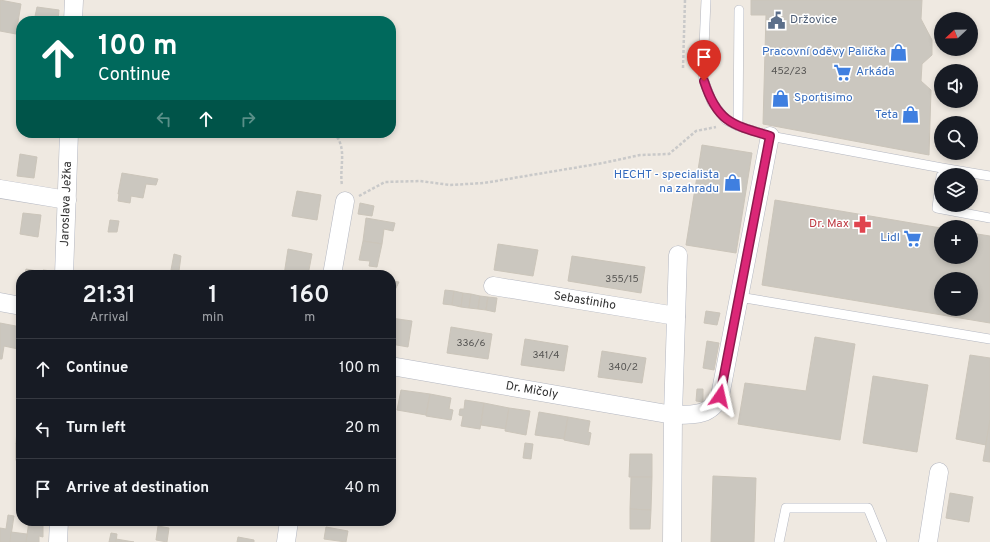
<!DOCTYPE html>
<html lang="en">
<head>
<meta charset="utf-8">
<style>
	:root { --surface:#171b24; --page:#20242c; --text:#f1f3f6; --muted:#9ea1a6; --line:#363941 }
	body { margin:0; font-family:Overpass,sans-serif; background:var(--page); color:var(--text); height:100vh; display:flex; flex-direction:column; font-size:15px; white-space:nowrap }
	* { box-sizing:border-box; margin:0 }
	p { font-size:13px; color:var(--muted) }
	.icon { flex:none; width:22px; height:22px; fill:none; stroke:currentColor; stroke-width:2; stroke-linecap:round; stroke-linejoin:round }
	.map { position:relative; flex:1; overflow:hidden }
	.side { position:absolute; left:16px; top:270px; width:380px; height:256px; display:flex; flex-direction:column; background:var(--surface); border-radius:16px; box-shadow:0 2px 6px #0003 }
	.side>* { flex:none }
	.top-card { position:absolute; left:16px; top:16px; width:380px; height:122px; border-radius:16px; box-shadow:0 2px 6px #0003; background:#00695c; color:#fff; overflow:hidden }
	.needle { width:26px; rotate:248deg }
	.controls { position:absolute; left:934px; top:12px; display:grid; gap:8px }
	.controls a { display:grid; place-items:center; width:44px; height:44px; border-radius:50%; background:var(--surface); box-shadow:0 2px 6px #0003; font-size:20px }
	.pin { position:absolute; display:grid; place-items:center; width:34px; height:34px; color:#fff; margin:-41px -17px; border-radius:50% 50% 50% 0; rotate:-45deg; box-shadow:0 0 4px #0007 }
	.pin .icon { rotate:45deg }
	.me { position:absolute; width:44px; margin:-22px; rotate:11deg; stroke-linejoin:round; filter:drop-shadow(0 0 3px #0008) }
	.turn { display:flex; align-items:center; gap:14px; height:84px; padding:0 16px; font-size:18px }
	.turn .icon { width:52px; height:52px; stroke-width:2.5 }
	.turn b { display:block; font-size:28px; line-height:34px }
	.lanes { display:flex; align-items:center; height:38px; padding:0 16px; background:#0003; justify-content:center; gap:20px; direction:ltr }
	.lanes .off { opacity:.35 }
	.eta { display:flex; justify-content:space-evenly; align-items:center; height:68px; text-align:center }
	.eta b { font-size:24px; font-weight:600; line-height:28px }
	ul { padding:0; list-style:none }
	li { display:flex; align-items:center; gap:12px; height:60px; padding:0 16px; border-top:1px solid var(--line) }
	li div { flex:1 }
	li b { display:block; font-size:15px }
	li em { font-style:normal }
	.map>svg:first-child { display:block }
	.building { fill:#cbc7bf; stroke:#cbc5ba; fill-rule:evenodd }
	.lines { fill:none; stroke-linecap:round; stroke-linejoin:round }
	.lane-casing { stroke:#b4b7c1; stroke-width:10 }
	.street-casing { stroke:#b4b7c1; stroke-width:19 }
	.path { stroke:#c9c9c9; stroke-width:2.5; stroke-dasharray:3 2; stroke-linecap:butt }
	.lane { stroke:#fff; stroke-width:9 }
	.street { stroke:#fff; stroke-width:18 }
	.route-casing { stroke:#8e194d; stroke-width:10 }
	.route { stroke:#db2777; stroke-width:7 }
	.labels { text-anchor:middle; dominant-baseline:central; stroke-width:3; stroke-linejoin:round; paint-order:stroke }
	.number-label { font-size:10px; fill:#555452 }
	.service-label { font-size:12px; fill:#4e5e75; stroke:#fff; text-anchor:start }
	.shop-label { font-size:12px; fill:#366cbe; stroke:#fff; text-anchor:end }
	.street-label { font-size:12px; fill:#2e2e2e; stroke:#fff }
	.health-label { font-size:12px; fill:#be3a42; stroke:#fff; text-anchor:end }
</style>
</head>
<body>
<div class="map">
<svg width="990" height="542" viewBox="0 0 990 542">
	<rect width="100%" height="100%" fill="#efe9e1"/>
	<!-- building -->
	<g class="building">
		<path d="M0 0 21 4 16 34 0 31Z"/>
		<path d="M751 0H922L921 19 932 40V55L922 64 921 81 931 90 929 155 763 124 766 15H751Z"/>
		<path d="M37 7 59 10 58 21H34Z"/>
		<path d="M702 145 752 153 736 253 686 245Z"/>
		<path d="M20 154 37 157 34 178 17 176Z"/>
		<path d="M122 173 158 179 156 185 146 184 143 198 131 196 130 203 118 201 119 194H118Z"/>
		<path d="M297 191 321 195 317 220 292 216Z"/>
		<path d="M775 200 941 228V257H971V233L990 236V323L762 285ZM941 279H971V309H941Z"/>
		<path d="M360 203 374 206 372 216 358 214Z"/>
		<path d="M23 213 41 215 38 237 20 234Z"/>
		<path d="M366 218 395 223 393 231 384 229 382 244 363 241Z"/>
		<path d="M110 220 119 221 117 232H108Z"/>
		<path d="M363 241 382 244 377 267 369 266 370 261 359 260Z"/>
		<path d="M498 244 538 250 533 276 494 270Z"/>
		<path d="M288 249 312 254 308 275H284Z"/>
		<path d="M174 254 181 256 179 271 171 270Z"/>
		<path d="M572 256 645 267 641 293 568 281Z"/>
		<path d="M26 269 43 272V270L52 271 51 275H25Z"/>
		<path d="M392 281 399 282 391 298V283Z"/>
		<path d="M445 290 454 291 452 305 443 304Z"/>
		<path d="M454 291 463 293 461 307 452 305Z"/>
		<path d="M463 293 471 294 469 308 461 307Z"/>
		<path d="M471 294 480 296 478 309 469 308Z"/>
		<path d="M480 296 488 297 486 310 478 309Z"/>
		<path d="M488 297 497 298 495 312 486 310Z"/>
		<path d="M706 311 720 313 717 325 704 323Z"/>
		<path d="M391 318 412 321 408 347 391 344Z"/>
		<path d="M0 323 21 327 18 349 4 346 2 359H0Z"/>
		<path d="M451 327 492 334 488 359 447 353Z"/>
		<path d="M21 330V349H18Z"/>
		<path d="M815 337 855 344 840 440 738 424 745 383 806 391Z"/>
		<path d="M525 339 568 346 564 371 521 365Z"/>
		<path d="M707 341 719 343 714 370 703 368Z"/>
		<path d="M602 351 646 358 642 383 598 377Z"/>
		<path d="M970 355 990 358V420L986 445 956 439Z"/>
		<path d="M873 376 928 385 917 452 863 443Z"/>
		<path d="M20 389 21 413H17V393H20Z"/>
		<path d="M697 389H703V402L696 401Z"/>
		<path d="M401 390 430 394 426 415 397 410Z"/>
		<path d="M430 394 451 398 449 409 453 410 451 420 426 416Z"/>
		<path d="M465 400 484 403 480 429 461 426 463 416 459 415 460 409H464Z"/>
		<path d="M484 403 509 408 506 429 481 425Z"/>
		<path d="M509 408 530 411 526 435 505 431Z"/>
		<path d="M539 412 568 417 564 439 535 435Z"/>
		<rect x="17" y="413" width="4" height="15"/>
		<path d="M568 417 590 421 588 432 591 433 589 445 564 440Z"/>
		<path d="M990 420V462L983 461Z"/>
		<path d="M17 428H21V444H16Z"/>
		<path d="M525 443 533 444 531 459 523 458Z"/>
		<rect x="16" y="444" width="5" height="16"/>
		<path d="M630 454H652V477H629Z"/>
		<path d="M713 476 756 478 754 542H711Z"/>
		<path d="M631 477H652L651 510 630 509Z"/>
		<path d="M950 493 973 497 969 522 946 518Z"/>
		<path d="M630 509 651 510 650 529H630Z"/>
		<path d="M8 515 14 516 10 542H0V528L6 529Z"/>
		<path d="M29 521H43V537L39 536V542H26Z"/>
		<path d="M158 526 169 528 167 542 156 540Z"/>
		<path d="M326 527 348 531 346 542 324 539Z"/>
		<path d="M11 532 27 534 26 542H10Z"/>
		<path d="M111 533 117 534 116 542H109Z"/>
		<path d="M238 537 254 540V542H237Z"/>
		<path d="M116 539 134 542H116Z"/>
	</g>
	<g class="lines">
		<defs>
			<g id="lane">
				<path d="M706 0 703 70 704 81 712 102 726 120 738 126 770 136 942 168 990 176"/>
				<path d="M738 126 739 10"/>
				<path d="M941 176 937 208 990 218"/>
				<path d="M739 297 990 339"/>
				<path d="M779 542 786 508H868L882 542"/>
			</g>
			<g id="street">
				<path d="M73 21 74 0"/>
				<path d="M0 189 67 200"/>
				<path id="s1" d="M64 275 69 133"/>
				<path d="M332 275 345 201"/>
				<path id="s2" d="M493 286 676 316"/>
				<path d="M0 302 21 306"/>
				<path id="s3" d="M391 366 673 415C693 415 711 416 720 396L770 136"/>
				<path d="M58 542 59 521"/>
				<path d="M286 542 289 521"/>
				<path d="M672 542 673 415 678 255"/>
				<path d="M928 542 939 472"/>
			</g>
		</defs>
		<!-- lane casing -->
		<use href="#lane" class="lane-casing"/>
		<!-- street casing -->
		<use href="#street" class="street-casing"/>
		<!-- path -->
		<g class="path">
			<path d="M683 68 685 0"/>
			<path d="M334 133C348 148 339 167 342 185"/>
			<path d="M359 196 385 182 420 181 450 185 484 183 603 163 640 155 669 154 696 131 716 127"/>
		</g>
		<!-- lane -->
		<use href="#lane" class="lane"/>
		<!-- street -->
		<use href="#street" class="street"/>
	</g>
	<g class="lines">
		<defs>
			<path id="route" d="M704 81C717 122 732 125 770 136L720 396"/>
		</defs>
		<!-- route casing -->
		<use href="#route" class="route-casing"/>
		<!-- route -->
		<use href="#route" class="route"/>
	</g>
	<!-- icons -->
	<defs>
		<symbol id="civic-bare" viewBox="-9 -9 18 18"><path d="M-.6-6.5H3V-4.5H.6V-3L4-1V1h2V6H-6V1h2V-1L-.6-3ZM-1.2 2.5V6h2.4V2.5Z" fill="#5c6f8a" stroke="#fff" stroke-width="2.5" paint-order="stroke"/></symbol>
		<symbol id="shop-bare" viewBox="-9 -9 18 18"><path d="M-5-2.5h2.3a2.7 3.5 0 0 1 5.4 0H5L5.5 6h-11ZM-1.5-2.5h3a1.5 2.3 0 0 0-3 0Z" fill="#3f7fe0" stroke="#fff" stroke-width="2.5" paint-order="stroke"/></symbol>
		<symbol id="supermarket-bare" viewBox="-9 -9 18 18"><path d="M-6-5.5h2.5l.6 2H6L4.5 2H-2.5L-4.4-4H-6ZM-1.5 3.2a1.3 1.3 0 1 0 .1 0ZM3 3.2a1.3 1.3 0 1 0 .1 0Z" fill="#3f7fe0" stroke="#fff" stroke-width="2.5" paint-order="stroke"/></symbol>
		<symbol id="pharmacy-bare" viewBox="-9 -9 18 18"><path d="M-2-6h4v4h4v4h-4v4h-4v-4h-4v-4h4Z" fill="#e0444e" stroke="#fff" stroke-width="2.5" paint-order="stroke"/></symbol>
	</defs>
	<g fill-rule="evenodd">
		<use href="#civic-bare" x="764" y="8" width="25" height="25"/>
		<use href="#shop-bare" x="886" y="40" width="25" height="25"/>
		<use href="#supermarket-bare" x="830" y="60" width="25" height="25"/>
		<use href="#shop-bare" x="768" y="86" width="25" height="25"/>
		<use href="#shop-bare" x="898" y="102" width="25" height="25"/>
		<use href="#shop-bare" x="720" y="170" width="25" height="25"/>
		<use href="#pharmacy-bare" x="850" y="212" width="25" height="25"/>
		<use href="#supermarket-bare" x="900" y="226" width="25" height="25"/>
	</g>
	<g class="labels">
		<!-- number labels -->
		<g class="number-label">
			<text x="789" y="71">452/23</text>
			<text x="622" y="279">355/15</text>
			<text x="471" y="343">336/6</text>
			<text x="546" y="355">341/4</text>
			<text x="623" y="367">340/2</text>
		</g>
		<!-- service labels -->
		<g class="service-label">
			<text x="790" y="20">Držovice</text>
		</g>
		<!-- shop labels -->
		<g class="shop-label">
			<text x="886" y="52">Pracovní oděvy Palička</text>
			<text x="856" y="72" text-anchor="start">Arkáda</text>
			<text x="794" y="98" text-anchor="start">Sportisimo</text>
			<text x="898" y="115">Teta</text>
			<text x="719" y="175">HECHT - specialista<tspan x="719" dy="14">na zahradu</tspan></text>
			<text x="900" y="238">Lidl</text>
		</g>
		<!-- street labels -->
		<g class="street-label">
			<text stroke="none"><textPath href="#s1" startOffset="71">Jaroslava Ježka</textPath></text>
			<text stroke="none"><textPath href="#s2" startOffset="93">Sebastiniho</textPath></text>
			<text stroke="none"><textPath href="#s3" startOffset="143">Dr. Mičoly</textPath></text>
		</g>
		<!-- health labels -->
		<g class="health-label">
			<text x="849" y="224">Dr. Max</text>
		</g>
	</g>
</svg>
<div class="controls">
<a><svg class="needle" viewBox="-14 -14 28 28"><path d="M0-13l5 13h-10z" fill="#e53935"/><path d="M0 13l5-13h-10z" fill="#9ea1a6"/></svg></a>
<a><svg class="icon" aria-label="sound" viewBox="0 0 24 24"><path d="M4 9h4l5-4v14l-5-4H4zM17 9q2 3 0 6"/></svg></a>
<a><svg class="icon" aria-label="search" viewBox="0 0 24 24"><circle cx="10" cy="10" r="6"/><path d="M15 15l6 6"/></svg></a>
<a><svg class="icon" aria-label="layers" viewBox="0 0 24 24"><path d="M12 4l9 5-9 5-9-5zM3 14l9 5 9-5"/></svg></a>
<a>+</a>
<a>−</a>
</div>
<div class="pin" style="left:704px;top:81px;background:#d93025"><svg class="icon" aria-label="arrive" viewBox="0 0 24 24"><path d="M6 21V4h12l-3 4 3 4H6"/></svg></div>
<svg class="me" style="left:720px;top:396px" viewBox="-20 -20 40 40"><path d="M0-17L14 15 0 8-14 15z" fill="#db2777" stroke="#fff" stroke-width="4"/></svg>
<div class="top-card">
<div class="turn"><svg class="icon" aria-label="ahead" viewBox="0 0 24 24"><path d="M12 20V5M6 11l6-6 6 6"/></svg><div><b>100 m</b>Continue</div></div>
<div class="lanes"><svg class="icon off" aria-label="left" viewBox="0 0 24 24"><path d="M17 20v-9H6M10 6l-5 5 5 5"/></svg><svg class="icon" aria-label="ahead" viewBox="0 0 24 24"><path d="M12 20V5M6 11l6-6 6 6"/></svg><svg class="icon off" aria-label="right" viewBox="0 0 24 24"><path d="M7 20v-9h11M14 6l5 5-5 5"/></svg></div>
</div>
<section class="side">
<div class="eta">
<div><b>21:31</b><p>Arrival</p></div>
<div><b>1</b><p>min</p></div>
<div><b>160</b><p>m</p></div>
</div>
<ul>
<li><svg class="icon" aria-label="ahead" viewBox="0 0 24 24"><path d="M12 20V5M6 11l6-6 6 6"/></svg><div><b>Continue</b></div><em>100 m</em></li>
<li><svg class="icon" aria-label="left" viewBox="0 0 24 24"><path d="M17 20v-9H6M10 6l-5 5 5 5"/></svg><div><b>Turn left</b></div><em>20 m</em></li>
<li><svg class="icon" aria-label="arrive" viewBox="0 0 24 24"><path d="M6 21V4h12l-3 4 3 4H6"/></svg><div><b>Arrive at destination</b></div><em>40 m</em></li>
</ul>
</section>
</div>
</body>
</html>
